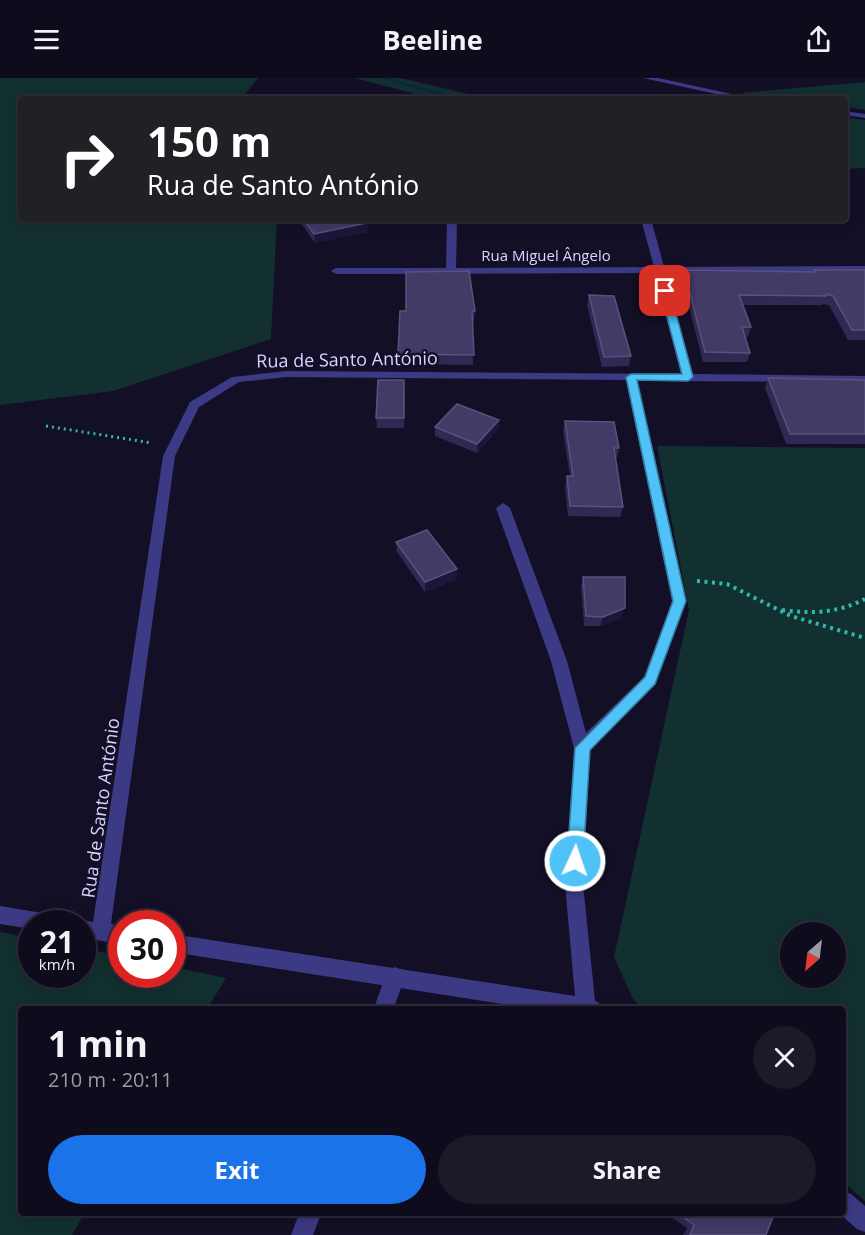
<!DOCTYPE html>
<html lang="en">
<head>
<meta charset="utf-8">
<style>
	:root { --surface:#0e0b1c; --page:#1c1929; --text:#f1f3f6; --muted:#9b9ba3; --line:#2e2b3b; --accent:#1a73e8 }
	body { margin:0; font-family:"Open Sans",sans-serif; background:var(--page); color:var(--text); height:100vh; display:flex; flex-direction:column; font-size:22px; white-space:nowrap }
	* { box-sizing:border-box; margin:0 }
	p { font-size:20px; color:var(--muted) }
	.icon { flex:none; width:33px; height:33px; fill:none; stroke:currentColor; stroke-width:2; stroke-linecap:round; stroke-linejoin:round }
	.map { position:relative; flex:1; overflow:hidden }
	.side { position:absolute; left:18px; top:928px; width:828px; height:210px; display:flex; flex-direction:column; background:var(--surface); border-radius:6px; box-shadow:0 3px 15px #0003,0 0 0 2px var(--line) }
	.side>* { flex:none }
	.top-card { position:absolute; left:18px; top:18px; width:830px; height:126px; border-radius:6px; box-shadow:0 3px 15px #0003,0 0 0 2px var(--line); background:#202124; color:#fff; overflow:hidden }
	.needle { width:39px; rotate:208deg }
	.buttons { position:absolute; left:780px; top:844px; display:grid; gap:12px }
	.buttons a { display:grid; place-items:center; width:66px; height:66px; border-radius:50%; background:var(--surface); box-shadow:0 3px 15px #0003,0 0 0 2px var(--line); font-size:30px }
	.speed { position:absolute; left:18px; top:832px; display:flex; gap:12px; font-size:30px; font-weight:700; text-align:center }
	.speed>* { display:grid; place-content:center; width:78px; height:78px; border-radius:50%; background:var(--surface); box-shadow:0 3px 15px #0003,0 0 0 2px var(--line); line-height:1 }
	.speed small { font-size:15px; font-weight:400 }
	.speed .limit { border:9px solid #d22; background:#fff; color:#111 }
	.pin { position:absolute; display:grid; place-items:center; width:51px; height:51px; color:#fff; margin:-26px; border-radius:12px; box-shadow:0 3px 9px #0006 }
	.me { position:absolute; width:66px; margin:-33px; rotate:3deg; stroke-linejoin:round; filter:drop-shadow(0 0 4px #0008) }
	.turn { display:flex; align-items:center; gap:21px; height:126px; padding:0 30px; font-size:27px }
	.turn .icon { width:78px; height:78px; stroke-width:2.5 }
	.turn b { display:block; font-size:42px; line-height:51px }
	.round { display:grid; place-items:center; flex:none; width:63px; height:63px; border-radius:32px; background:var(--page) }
	.head { display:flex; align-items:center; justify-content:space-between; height:102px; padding:0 30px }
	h1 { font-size:36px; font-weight:700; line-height:45px }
	.primary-button { display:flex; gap:12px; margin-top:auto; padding:12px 30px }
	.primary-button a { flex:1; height:69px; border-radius:36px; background:var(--accent); color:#fff; font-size:24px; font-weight:700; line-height:69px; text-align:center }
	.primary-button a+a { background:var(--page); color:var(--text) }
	header { display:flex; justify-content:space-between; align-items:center; height:78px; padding:0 30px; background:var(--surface); font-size:27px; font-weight:700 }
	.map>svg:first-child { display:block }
	.green { fill:#12302f; fill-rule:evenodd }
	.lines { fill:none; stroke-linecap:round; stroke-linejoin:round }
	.stream { fill:#0c2248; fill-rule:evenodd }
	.path-far1 { stroke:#2fb8b0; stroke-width:3; stroke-dasharray:2 4; stroke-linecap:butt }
	.path { stroke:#2fb8b0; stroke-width:4; stroke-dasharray:3 4.5; stroke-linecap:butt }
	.lane { fill:#3d3a85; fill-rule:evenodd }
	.street { fill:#3d3a85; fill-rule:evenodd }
	.wall { fill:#312854 }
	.shaded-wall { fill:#1d163a }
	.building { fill:#433a66; stroke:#5a527e; stroke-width:1.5 }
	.route { fill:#4fc3f7; stroke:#337fa1; stroke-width:1.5 }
	.labels { text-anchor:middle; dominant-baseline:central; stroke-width:5; stroke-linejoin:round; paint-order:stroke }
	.far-street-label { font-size:15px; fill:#d9d4ff; stroke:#130f26 }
	.street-label { font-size:18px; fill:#d9d4ff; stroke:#130f26 }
</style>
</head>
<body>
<header><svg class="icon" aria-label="menu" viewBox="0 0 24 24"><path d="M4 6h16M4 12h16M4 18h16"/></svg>Beeline<svg class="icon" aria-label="share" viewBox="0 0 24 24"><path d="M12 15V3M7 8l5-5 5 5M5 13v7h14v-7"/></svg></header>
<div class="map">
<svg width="865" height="1157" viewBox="0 0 865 1157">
	<rect width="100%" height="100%" fill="#130f26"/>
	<!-- green -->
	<g class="green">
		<path d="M0 0H258L241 21H21V141H277L271 261 113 313 0 327Z"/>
		<path d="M355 0H401L490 21H434Z"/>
		<path d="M865 4V32L845 29 844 21H785L739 15Z"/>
		<path d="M844 39 865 42V90L845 91Z"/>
		<path d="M657 368 865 370V1123L843 1104V932L642 931 632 919 614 879 689 532ZM790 855H836V900H790Z"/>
		<path d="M0 854 31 860 32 897H82L83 870 121 878 122 897H172L173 889 226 900 207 931 21 932V1136H84L72 1157H0Z"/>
	</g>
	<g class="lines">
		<!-- stream -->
		<path class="stream" d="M381 0H388L461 21H454Z"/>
		<!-- path-far1 -->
		<path class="path-far1" d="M46 348 152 365"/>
		<!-- path -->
		<g class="path">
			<path d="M697 503 727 506 791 538 865 560"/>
			<path d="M782 532C813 536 837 535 865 521"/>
		</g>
		<!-- lane -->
		<g class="lane">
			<path d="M395 889 402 892 405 899 393 932H373L388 892Z"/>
			<path d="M299 1136H321L313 1157H291Z"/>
		</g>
		<!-- street -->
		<g class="street">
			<path d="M643 0H658L755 21H739Z"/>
			<path d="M844 33 865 36V40L844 37Z"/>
			<path d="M447 141H457L456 190 654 189 641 141H651L664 189 865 188V194L665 195 693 296 865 298V304L637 303 686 523 655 606 590 673 583 806 595 923 599 925 602 932H540L172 874V856L575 918 565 806 574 670 551 583 496 430 503 425 510 430 567 583 586 655 644 599 672 523 626 302 287 299 239 304 199 329 175 378 111 846 122 848V866L82 860V846H75L82 842 93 844 163 378 190 324 232 299 287 293 681 296 655 195 336 196 331 193 336 190H446Z"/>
			<path d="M0 828 54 837 61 840 63 846H32V851L0 846Z"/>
			<path d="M843 1113 851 1116 865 1128V1154L857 1151 840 1136H843Z"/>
		</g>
	</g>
	<!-- wall -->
	<g class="wall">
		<path d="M298 141H368L367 154 315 165Z"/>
		<path d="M684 192 814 194V192H865V262H848L829 227 823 226 822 227H743L751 249 748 259H745L750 275 747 284H703L682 201Z"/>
		<path d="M589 217 631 278 629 288 602 289 587 227Z"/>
		<path d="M400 233H475L474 243H472L473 287 398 286Z"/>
		<path d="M768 300 865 302V366H786L765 310Z"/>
		<path d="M405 312 404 350H377L376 340Z"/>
		<path d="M499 342V350L477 375 435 358V349Z"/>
		<path d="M565 343 619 370 617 380H615L623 429 620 439 568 438 565 408 567 398H570L563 353Z"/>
		<path d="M396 464 457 491V501L425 514 397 474Z"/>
		<path d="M583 499 622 540 600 548H584L581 509Z"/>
		<path d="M667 1136H774L766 1157H683L687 1150Z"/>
	</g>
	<!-- shaded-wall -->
	<g class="shaded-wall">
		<path d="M368 141 367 154 315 165 314 156Z"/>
		<path d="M499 342V350L477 375V366Z"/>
		<path d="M457 491V501L425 514V504Z"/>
		<path d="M625 530 622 540 600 548 603 539Z"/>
	</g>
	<!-- building -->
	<g class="building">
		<path d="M303 141H367L366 145 314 156Z"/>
		<path d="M684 192 816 194 814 192H865V252H852L833 218 826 216V218L739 217 751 249H742L750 275 705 274Z"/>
		<path d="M469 193 475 233H472L474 277 398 276 400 233H406V194Z"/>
		<path d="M589 217 614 218 631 278 604 279Z"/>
		<path d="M768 300 865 302V356H790Z"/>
		<path d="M378 302H404V340H376Z"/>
		<path d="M457 326 499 342 477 366 435 349Z"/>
		<path d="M565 343 614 344 619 370H614L623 429 570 428 567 398H573Z"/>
		<path d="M427 452 457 491 425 504 396 464Z"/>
		<path d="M583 499H625V530L603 539 586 538Z"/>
		<path d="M679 1136H774L766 1157H690L694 1147Z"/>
	</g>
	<!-- route -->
	<path class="route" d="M665 210 670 213 693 299 688 303 637 302 686 523 655 606 590 672 583 783 581 789 575 791 570 789 567 783 575 670 645 599 673 523 626 299 631 296H682L660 213Z"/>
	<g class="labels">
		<!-- far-street labels -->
		<g class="far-street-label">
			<text x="546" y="177">Rua Miguel Ângelo</text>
		</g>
		<!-- street labels -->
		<g class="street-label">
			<text transform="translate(347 281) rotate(-1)">Rua de Santo António</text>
			<text transform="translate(100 730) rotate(-82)">Rua de Santo António</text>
		</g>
	</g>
</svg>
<div class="buttons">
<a><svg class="needle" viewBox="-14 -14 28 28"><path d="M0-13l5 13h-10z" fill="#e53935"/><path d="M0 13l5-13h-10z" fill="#9b9ba3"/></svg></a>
</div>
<div class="speed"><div>21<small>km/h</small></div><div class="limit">30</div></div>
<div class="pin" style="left:665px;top:213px;background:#d93025"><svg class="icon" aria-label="arrive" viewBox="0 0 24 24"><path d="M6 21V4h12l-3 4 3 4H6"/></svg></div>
<svg class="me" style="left:575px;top:783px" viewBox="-20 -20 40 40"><circle r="17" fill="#4fc3f7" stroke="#fff" stroke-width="3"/><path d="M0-11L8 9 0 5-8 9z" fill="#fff"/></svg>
<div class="top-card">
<div class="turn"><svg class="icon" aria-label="right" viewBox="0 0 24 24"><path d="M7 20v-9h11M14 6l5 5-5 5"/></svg><div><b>150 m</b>Rua de Santo António</div></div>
</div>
<section class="side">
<div class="head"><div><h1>1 min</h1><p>210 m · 20:11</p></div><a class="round"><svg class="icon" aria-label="close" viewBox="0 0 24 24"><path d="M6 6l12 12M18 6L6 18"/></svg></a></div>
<div class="primary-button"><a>Exit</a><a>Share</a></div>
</section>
</div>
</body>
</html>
